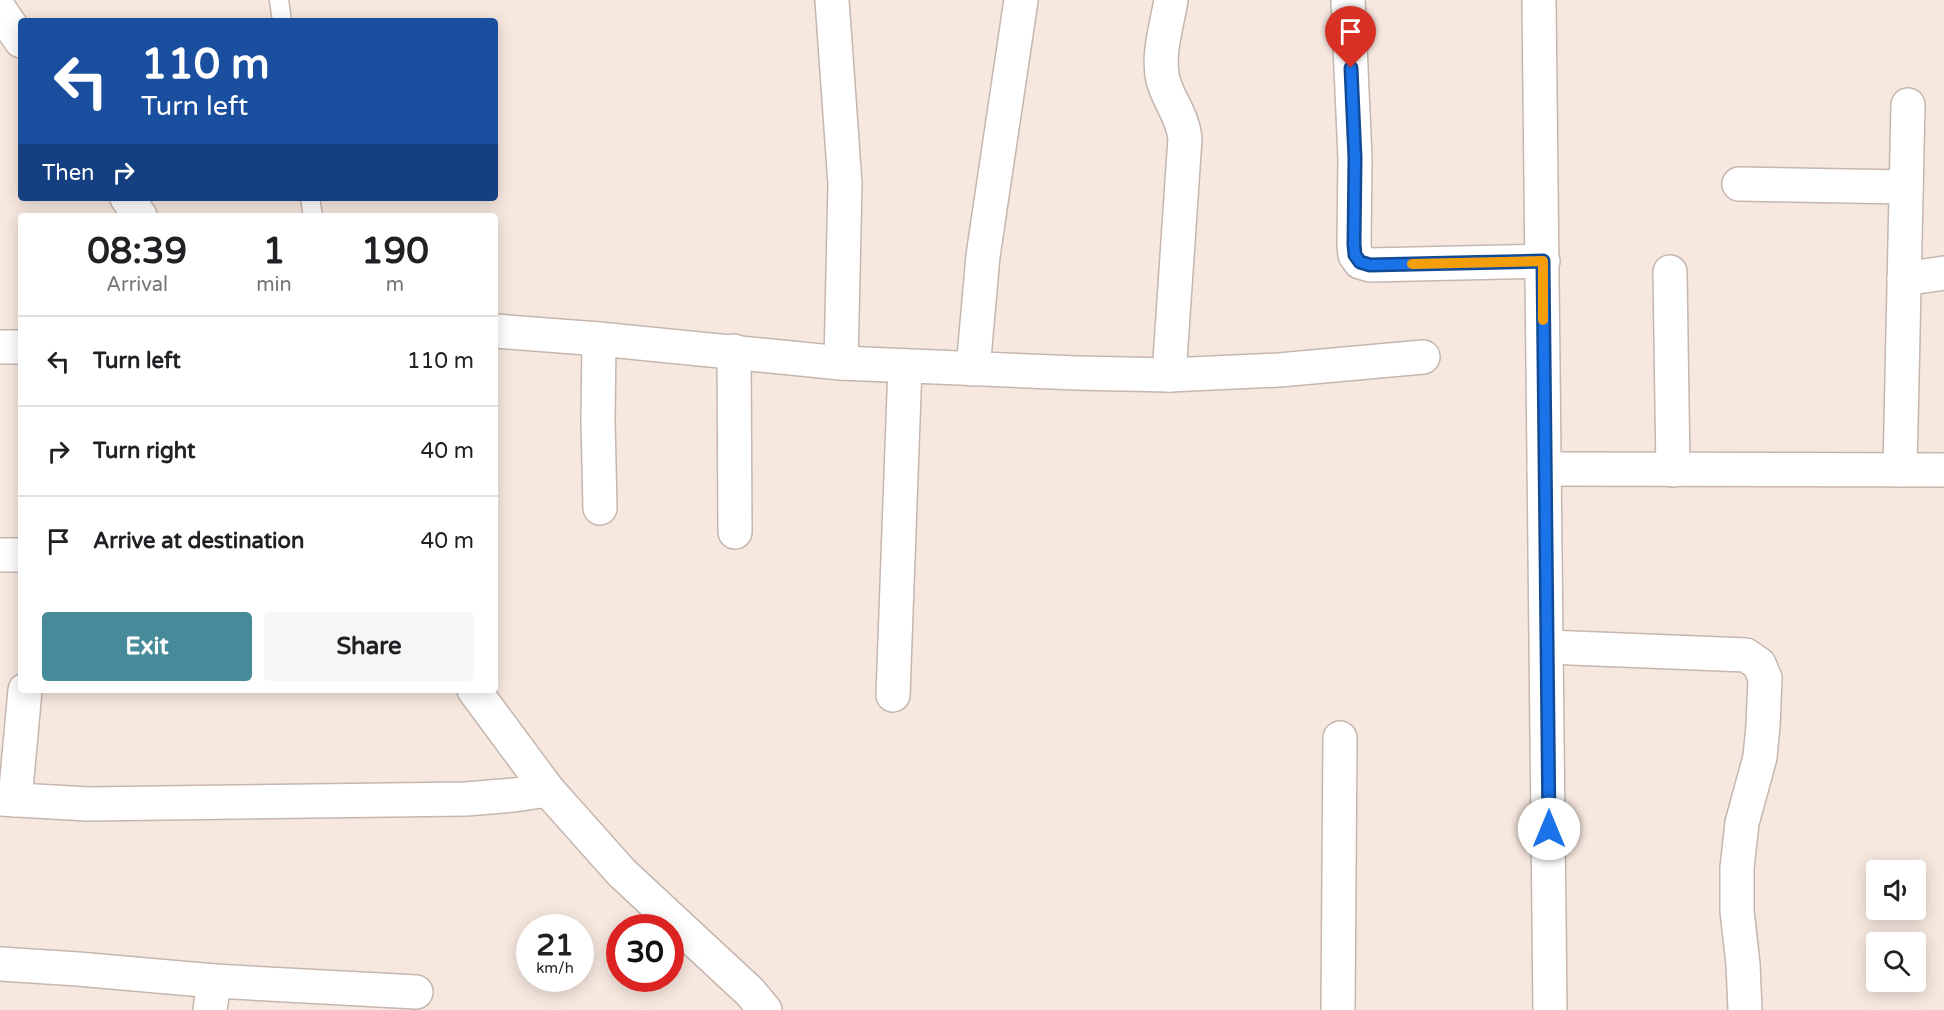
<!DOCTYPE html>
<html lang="en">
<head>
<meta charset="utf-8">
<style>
	:root { --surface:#fff; --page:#f6f6f6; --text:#202124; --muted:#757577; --line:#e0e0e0; --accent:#478a9a }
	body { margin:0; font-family:"Varela Round",sans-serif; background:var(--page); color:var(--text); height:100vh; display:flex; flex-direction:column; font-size:22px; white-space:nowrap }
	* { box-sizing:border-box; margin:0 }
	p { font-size:20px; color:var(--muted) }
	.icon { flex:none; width:33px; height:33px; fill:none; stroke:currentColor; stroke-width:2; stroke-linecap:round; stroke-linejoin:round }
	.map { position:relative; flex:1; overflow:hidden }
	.sheet { position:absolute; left:18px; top:213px; width:480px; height:480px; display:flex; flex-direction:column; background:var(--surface); border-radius:6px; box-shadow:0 3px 15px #0003 }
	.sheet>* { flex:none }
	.banner { position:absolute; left:18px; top:18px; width:480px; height:183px; border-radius:6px; box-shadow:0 3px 15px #0003; background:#1a4fa0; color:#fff; overflow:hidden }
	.fabs { position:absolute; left:1866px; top:860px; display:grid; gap:12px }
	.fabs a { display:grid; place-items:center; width:60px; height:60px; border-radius:6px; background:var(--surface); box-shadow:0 3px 15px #0003; font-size:30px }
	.speed { position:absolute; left:516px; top:914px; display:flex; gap:12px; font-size:30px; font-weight:700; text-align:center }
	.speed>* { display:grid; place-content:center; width:78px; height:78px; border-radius:50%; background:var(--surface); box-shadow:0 3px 15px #0003; line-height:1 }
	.speed small { font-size:15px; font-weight:400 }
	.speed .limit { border:9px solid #d22; background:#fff; color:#111 }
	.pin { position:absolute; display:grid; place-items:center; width:51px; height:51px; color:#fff; margin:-62px -26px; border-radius:50% 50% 50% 0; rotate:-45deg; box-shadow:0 0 6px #0007 }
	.pin .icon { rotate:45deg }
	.me { position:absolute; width:66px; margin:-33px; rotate:0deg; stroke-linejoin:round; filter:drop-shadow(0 0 4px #0008) }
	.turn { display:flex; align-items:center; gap:21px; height:126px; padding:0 24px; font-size:27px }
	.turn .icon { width:78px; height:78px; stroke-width:2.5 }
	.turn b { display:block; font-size:42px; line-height:51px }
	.then { display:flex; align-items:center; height:57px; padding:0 24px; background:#0003; gap:12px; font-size:22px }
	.eta { display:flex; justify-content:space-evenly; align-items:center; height:102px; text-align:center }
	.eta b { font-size:36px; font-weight:700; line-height:42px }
	.action { display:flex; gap:12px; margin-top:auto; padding:12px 24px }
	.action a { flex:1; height:69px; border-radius:6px; background:var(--accent); color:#fff; font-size:24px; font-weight:700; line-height:69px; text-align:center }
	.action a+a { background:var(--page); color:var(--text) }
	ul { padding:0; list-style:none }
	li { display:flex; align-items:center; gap:18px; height:90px; padding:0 24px; border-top:2px solid var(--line) }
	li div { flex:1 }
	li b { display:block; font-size:22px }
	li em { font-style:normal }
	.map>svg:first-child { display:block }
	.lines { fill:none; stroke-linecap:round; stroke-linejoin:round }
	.service-casing { stroke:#c5b6ae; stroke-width:21 }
	.minor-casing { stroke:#c5b6ae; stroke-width:36 }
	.service { stroke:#fff; stroke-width:18 }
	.minor { stroke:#fff; stroke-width:33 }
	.route-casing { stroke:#114b97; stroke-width:15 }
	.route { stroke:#1a73e8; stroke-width:10 }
	.slow { stroke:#f59e0b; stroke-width:10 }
</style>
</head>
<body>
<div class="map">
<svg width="1944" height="1010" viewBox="0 0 1944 1010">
	<rect width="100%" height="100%" fill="#f7e8df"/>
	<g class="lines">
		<defs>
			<g id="service">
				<path d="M279 0 282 21"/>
				<path d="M310 198 313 216"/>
			</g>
			<g id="minor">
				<path d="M832 0 845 184 841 363"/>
				<path d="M1348 0 1355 158 1354 244 1355 255 1360 262 1370 265 1543 261"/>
				<path d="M1539 0 1550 1010"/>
				<path d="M0 10 21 41"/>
				<path d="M1739 184 1906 187"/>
				<path d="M127 198 140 216"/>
				<path d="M1670 272 1673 470"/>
				<path d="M1904 279 1944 273"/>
				<path d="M495 331 599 339 841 363 1077 373 1169 375 1279 370 1423 357"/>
				<path d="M599 339 598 421 600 508"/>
				<path d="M0 347H21"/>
				<path d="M734 351 735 532"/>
				<path d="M973 369 983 256 1021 0"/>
				<path d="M1169 375 1185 138C1182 114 1169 102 1163 80 1157 55 1167 25 1171 0"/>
				<path d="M1544 469 1944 470"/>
				<path d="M1900 470 1908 105"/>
				<path d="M0 555H21"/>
				<path d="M1547 647 1746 655 1759 664 1765 678 1763 726 1760 757 1742 823 1737 868V911L1743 964 1745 1010"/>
				<path d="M474 690 548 790 622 873 750 992 765 1010"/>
				<path d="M893 695 905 366"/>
				<path d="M0 799 88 804 466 799 514 795 548 790"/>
				<path d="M15 800 25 690"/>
				<path d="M0 964 78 969 214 981 416 992"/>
				<path d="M210 1010 214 981"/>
				<path d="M1338 1010 1340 738"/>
			</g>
		</defs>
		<!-- service casing -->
		<use href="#service" class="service-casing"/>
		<!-- minor casing -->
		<use href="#minor" class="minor-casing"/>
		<!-- service -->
		<use href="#service" class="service"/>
		<!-- minor -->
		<use href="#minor" class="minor"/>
	</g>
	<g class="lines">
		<defs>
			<path id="route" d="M1351 68 1355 158 1354 244 1355 255 1360 262 1370 265 1543 261 1549 829"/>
		</defs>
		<!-- route casing -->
		<use href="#route" class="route-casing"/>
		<!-- route -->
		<use href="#route" class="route"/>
		<!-- slow -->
		<path class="slow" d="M1412 264 1543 261V320"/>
	</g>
</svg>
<div class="fabs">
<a><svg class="icon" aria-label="sound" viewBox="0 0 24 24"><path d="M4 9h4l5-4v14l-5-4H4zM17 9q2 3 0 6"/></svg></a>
<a><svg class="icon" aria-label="search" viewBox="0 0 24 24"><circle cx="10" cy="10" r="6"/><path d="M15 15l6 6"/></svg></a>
</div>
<div class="speed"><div>21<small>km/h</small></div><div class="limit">30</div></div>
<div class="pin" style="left:1351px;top:68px;background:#d93025"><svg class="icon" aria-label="arrive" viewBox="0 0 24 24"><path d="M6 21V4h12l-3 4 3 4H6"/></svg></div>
<svg class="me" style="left:1549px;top:829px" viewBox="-20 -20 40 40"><circle r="19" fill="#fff"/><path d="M0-13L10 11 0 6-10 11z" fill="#1a73e8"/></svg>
<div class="banner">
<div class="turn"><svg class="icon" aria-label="left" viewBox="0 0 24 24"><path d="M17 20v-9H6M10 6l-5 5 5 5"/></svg><div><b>110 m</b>Turn left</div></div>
<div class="then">Then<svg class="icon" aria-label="right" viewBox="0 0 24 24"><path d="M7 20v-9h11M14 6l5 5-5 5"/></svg></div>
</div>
<section class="sheet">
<div class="eta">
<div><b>08:39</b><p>Arrival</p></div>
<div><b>1</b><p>min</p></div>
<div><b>190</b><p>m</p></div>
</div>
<ul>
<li><svg class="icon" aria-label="left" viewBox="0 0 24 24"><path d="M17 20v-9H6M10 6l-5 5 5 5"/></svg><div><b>Turn left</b></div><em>110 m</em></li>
<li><svg class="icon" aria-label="right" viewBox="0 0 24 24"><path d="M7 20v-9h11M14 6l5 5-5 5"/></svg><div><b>Turn right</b></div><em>40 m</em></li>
<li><svg class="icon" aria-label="arrive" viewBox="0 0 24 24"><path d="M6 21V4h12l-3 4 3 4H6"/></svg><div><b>Arrive at destination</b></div><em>40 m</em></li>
</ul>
<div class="action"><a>Exit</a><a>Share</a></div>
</section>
</div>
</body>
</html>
